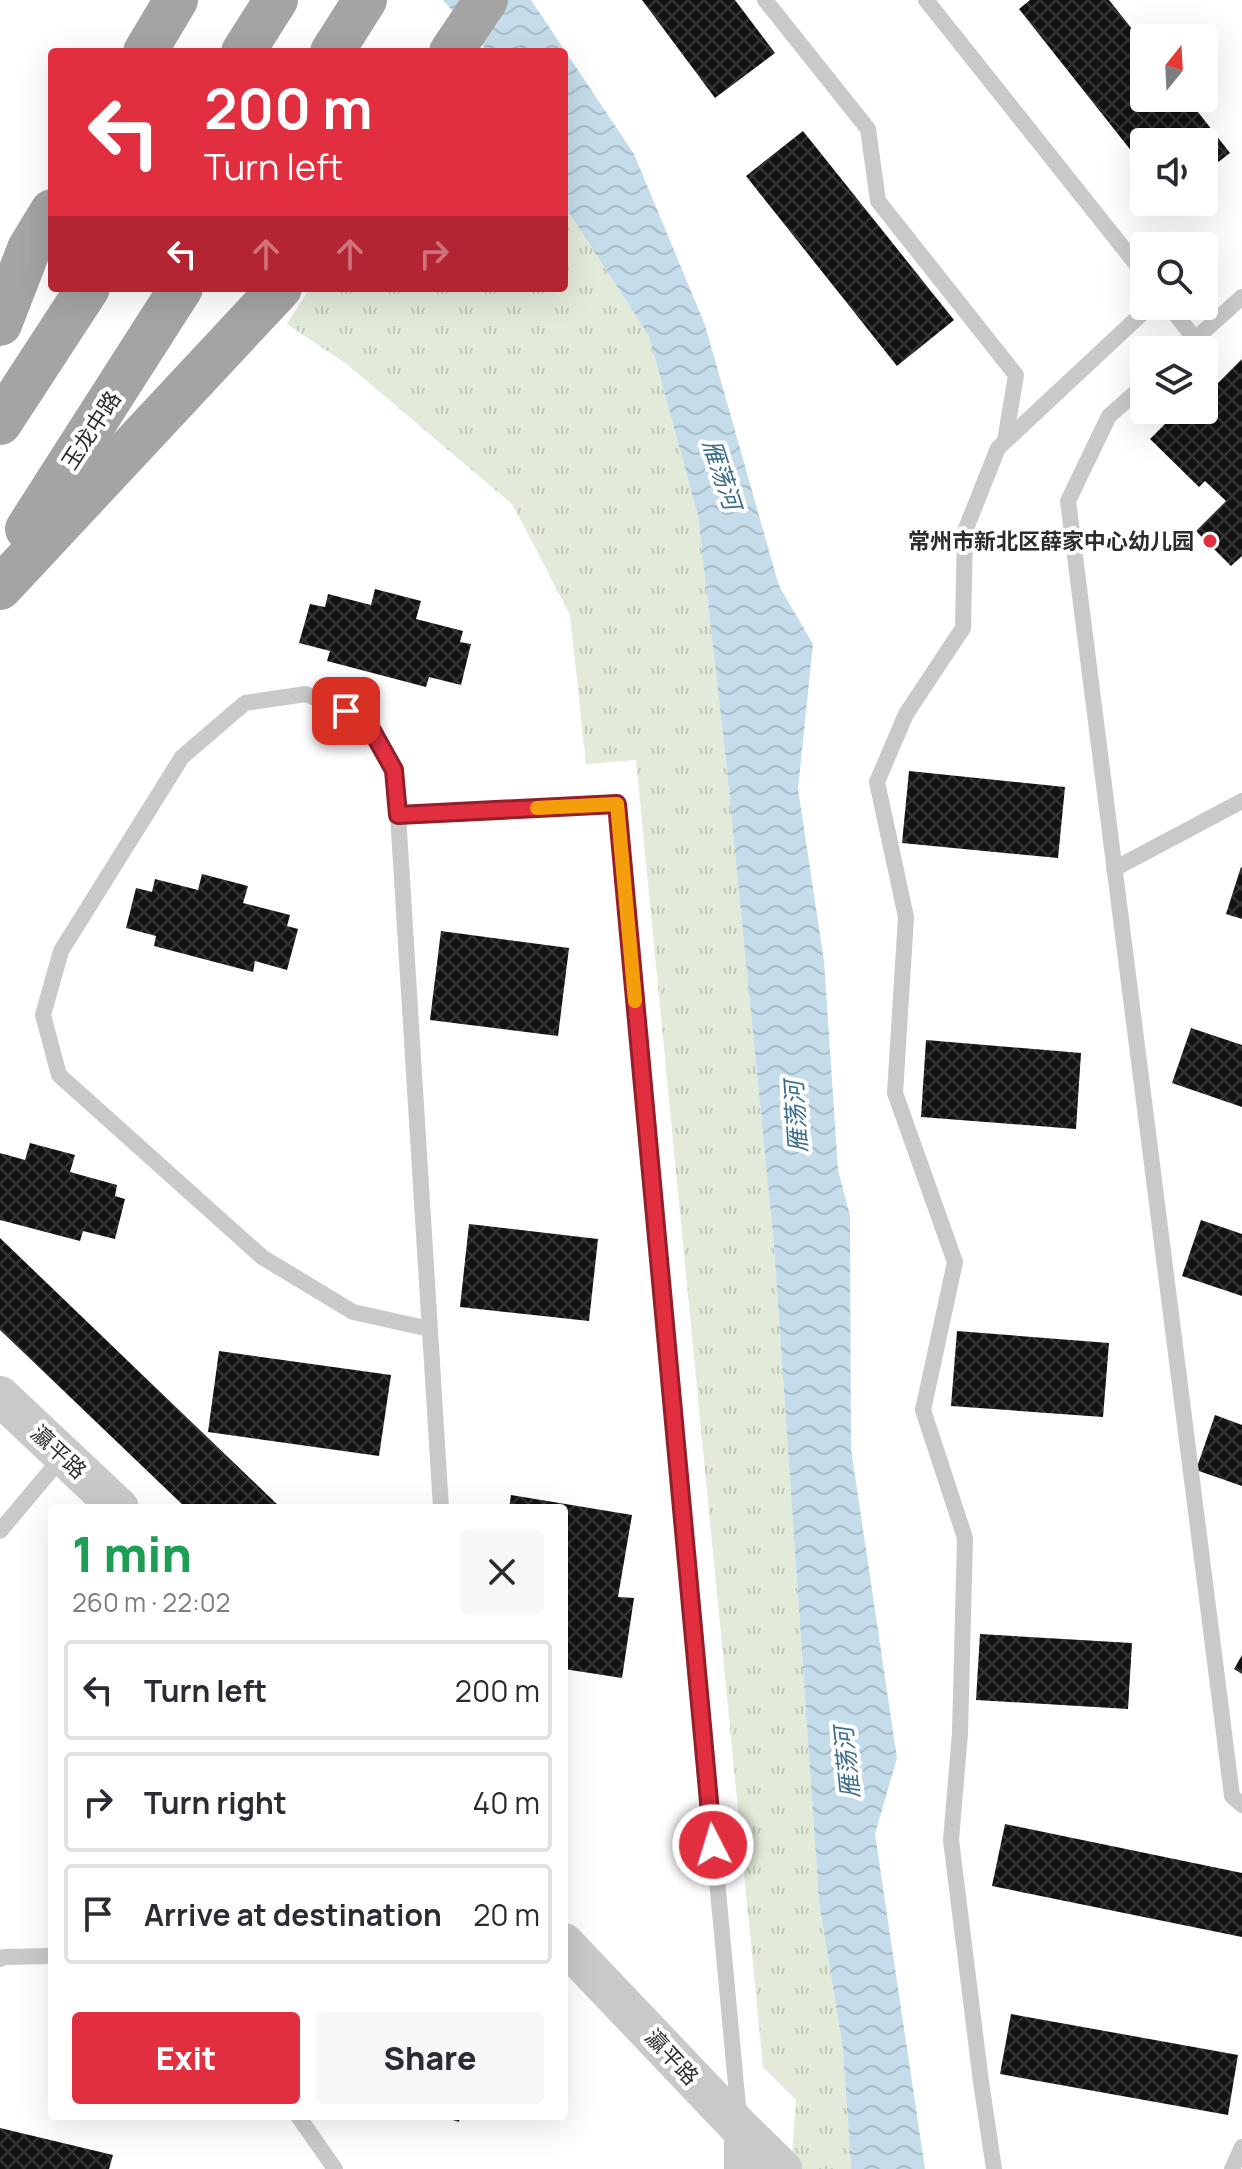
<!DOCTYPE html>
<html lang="en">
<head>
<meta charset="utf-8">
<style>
	:root { --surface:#fff; --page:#f7f7f7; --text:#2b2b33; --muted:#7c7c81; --line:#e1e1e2; --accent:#e12f40 }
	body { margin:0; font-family:Manrope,"Noto Sans SC",sans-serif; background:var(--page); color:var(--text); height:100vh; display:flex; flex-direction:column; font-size:30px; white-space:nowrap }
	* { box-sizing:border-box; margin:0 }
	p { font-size:26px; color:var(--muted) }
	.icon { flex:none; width:44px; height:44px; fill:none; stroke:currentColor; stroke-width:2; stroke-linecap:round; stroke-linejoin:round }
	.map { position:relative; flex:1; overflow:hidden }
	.side { position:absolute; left:48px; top:1504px; width:520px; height:616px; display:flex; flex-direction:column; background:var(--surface); border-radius:8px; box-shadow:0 8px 32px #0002 }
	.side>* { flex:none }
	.banner { position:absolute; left:48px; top:48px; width:520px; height:244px; border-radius:8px; box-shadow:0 8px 32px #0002; background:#e12f40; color:#fff; overflow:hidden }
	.needle { width:52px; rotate:18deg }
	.buttons { position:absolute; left:1130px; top:24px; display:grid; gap:16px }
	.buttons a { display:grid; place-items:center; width:88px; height:88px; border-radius:8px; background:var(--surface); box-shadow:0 8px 32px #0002; font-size:40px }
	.pin { position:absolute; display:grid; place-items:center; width:68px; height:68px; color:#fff; margin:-34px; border-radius:16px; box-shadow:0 4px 12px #0006 }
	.me { position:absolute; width:88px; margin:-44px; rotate:355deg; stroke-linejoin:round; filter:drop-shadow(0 0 6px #0008) }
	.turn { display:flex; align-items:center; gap:28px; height:168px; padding:0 24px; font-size:36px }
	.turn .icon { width:104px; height:104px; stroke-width:2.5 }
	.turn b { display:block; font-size:56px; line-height:68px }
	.lanes { display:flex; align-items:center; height:76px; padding:0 24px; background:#0003; justify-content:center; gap:40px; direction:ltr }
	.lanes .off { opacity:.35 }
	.round { display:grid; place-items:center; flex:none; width:84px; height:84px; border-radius:8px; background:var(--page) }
	.summary { display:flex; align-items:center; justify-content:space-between; height:136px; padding:0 24px }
	h1 { font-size:48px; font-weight:800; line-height:60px; color:#1e9e55 }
	.cta { display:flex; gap:16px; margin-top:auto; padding:16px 24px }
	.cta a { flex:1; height:92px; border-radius:8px; background:var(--accent); color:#fff; font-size:32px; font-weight:800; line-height:92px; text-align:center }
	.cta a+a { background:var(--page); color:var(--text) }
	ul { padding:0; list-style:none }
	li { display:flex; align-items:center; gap:24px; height:100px; margin:0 16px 12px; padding:0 8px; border:4px solid var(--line); border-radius:8px }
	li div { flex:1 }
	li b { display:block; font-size:30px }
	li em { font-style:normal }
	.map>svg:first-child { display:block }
	.park { fill:url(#park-tufts) }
	.water { fill:url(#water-waves) }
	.building { fill:url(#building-cross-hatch) }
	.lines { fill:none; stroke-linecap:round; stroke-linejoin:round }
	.service { stroke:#c9c9c9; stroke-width:16 }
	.minor { stroke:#c9c9c9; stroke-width:32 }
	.tertiary { stroke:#c9c9c9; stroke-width:40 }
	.primary { stroke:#a4a4a4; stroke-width:44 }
	.route-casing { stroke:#921f2a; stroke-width:20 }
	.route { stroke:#e12f40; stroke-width:14 }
	.slow { stroke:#f59e0b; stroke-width:14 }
	.poi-dot { fill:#e12f40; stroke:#fff; stroke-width:3 }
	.labels { text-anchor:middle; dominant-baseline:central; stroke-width:8; stroke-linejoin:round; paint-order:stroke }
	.street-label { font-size:22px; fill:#2c2c2c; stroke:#fff }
	.poi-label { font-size:22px; font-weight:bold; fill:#2c2c2c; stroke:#fff; text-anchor:end }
	.water-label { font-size:24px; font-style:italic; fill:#3c6e8c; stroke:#fff }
</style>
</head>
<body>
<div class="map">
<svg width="1242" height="2169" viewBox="0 0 1242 2169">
	<defs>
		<pattern id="park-tufts" width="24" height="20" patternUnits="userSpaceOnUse" patternTransform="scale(2)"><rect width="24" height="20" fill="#e2ead9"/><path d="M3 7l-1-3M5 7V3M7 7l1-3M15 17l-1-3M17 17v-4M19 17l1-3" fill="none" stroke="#c2c9ba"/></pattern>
		<pattern id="water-waves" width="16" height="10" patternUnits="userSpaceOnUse" patternTransform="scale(2)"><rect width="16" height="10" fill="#c5dcea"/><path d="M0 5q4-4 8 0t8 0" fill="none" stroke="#a9bdc9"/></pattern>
		<pattern id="building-cross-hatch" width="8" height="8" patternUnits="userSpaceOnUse" patternTransform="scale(2)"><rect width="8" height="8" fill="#131313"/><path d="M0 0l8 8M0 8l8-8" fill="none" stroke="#363636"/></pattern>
	</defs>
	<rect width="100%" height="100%" fill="#fff"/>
	<!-- park -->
	<path class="park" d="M564 205 649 336 698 516 726 761 774 1246 819 1902 843 2049 851 2169H791L796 2100 763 2067 636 760 586 764 570 615 513 505 348 365 287 324 310 288H564Z"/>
	<!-- water -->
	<path class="water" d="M443 0H531L634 154 705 325 779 586 813 644 798 789 824 961 838 1170 850 1216 851 1449 897 1758 875 1834 925 2169H851L843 2049 819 1902 774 1246 726 761 698 516 649 336 564 205V52H488Z"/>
	<!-- building -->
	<g class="building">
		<path d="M642 0H735L775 53 715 98Z"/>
		<path d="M1030 0H1109L1144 44V98H1187L1230 153 1204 173V142H1144V167L1019 9Z"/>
		<path d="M803 131 954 320 897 366 746 176Z"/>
		<path d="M1242 359V556L1231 566 1196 531 1226 501 1205 481 1199 487 1150 439 1179 410H1204V397Z"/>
		<path d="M375 589 421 601 416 619 463 631 460 642 471 644 461 685 429 677 426 687 327 661 330 651 299 643 310 604 325 607 328 594 371 605Z"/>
		<path d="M909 771 1065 787 1058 858 902 843Z"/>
		<path d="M1241 867 1242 868V919L1226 914Z"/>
		<path d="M202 874 248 886 243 903 290 915 287 926 298 929 287 970 255 961 253 972 154 946 156 936 126 928 136 888 152 892 155 879 198 890Z"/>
		<path d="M441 931 569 948 558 1036 430 1020Z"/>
		<path d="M1191 1028 1242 1045V1107L1172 1083Z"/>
		<path d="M926 1040 1081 1053 1076 1129 921 1117Z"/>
		<path d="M30 1143 75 1155 70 1172 117 1185 115 1196 125 1199 115 1239 83 1231 80 1241 0 1220V1153L25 1160Z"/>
		<path d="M1201 1220 1242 1234V1296L1182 1276Z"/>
		<path d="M469 1224 598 1239 589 1321 460 1307Z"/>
		<path d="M0 1238 281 1508H186L0 1330Z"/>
		<path d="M957 1331 1109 1343 1103 1417 951 1406Z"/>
		<path d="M219 1351 391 1375 379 1456 208 1432Z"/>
		<path d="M1215 1415 1242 1425V1486L1196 1470Z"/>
		<path d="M511 1495 632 1515 618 1597 634 1598 622 1678 564 1669V1508H509Z"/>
		<path d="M980 1634 1132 1643 1128 1709 976 1700Z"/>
		<path d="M1242 1655V1674L1234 1669Z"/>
		<path d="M1005 1824 1242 1873V1937L992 1886Z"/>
		<path d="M1011 2014 1238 2055 1228 2115 1000 2074Z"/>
		<path d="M440 2116H460L459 2122Z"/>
		<path d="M0 2128 113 2155 109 2169H0Z"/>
	</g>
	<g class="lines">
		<!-- service -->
		<g class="service">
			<path d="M765 0 868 129 878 201 1016 375 1005 441"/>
			<path d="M926 0 1144 274"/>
			<path d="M1169 306 1195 339"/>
			<path d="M1183 350 1242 297"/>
			<path d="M1144 385 1109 416 1068 501 1232 1796 1242 1805"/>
			<path d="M398 815 617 804 739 2117"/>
			<path d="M1114 869 1242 801"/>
			<path d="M430 1329 353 1312 262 1257 59 1075 43 1015 61 951 182 757 245 703 306 694 366 720 394 770 398 815 441 1508"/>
			<path d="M0 1531 63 1456"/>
			<path d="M0 1959 4 1957 52 1956"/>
			<path d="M298 2116 335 2169"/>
			<path d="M994 2169 981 2082 951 1840 960 1733 965 1538 923 1410 955 1262 895 1093 906 917 877 782 906 714 963 628 965 531 998 448 1150 306"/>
			<path d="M1232 2169 1242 2147"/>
		</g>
		<!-- minor -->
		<path class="minor" d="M740 2128V2169"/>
		<!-- tertiary -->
		<g class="tertiary">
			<path d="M0 1396 119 1508"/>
			<path d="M564 1943 740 2128 782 2169"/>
		</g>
		<!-- primary -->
		<g class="primary">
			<path d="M145 52 176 0"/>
			<path d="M243 52 276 0"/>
			<path d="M332 52 365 0"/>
			<path d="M451 52 486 0"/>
			<path d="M0 324 29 249 52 211"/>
			<path d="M0 423 88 288"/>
			<path d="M27 529 181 288"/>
			<path d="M0 588 280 288"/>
		</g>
	</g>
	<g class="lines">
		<defs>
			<path id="route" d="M346 711 366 720 394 770 398 815 617 804 713 1845"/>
		</defs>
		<!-- route casing -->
		<use href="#route" class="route-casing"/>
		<!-- route -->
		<use href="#route" class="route"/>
		<!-- slow -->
		<path class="slow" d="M537 808 617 804 635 1001"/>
	</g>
	<!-- markers -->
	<circle class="poi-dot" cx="1210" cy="541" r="8"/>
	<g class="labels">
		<!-- street labels -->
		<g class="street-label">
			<text transform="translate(91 430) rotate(-57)">玉龙中路</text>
			<text transform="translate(59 1452) rotate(43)">瀛平路</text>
			<text transform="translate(672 2057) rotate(47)">瀛平路</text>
		</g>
		<!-- poi labels -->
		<g class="poi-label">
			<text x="1194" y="541">常州市新北区薛家中心幼儿园</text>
		</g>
		<!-- water labels -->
		<g class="water-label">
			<text transform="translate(723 474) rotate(72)">雁荡河</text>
			<text transform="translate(795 1117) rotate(-94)">雁荡河</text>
			<text transform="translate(846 1763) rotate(-96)">雁荡河</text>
		</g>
	</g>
</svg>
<div class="buttons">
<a><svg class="needle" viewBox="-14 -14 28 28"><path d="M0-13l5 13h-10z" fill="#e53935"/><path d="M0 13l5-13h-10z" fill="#7c7c81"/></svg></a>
<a><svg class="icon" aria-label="sound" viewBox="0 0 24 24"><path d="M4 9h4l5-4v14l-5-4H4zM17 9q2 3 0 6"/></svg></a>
<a><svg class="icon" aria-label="search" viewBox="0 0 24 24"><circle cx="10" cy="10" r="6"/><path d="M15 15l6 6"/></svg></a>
<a><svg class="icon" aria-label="layers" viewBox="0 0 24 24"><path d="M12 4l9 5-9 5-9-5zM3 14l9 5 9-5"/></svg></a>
</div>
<div class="pin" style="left:346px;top:711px;background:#d93025"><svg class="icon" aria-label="arrive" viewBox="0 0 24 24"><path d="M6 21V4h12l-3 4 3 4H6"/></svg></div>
<svg class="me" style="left:713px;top:1845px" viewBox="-20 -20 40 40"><circle r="17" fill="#e12f40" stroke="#fff" stroke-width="3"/><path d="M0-11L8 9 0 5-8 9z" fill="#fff"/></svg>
<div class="banner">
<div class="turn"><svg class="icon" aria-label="left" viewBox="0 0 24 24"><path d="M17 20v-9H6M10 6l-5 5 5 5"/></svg><div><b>200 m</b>Turn left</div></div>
<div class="lanes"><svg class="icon" aria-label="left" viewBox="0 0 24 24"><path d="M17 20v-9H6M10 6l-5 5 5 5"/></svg><svg class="icon off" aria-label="ahead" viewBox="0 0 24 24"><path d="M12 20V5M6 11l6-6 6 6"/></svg><svg class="icon off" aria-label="ahead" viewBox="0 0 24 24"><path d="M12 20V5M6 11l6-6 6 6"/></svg><svg class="icon off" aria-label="right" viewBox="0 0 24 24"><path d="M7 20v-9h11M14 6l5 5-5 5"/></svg></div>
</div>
<section class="side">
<div class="summary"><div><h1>1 min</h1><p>260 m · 22:02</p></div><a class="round"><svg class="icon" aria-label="close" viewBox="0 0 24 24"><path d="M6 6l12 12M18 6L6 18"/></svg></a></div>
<ul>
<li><svg class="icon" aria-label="left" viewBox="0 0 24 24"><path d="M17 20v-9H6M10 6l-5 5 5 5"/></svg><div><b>Turn left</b></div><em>200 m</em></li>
<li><svg class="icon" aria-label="right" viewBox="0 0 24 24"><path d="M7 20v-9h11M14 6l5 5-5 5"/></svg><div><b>Turn right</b></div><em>40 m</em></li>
<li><svg class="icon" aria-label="arrive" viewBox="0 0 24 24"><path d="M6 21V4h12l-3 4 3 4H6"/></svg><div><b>Arrive at destination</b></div><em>20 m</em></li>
</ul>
<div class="cta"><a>Exit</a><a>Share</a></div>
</section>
</div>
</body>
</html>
